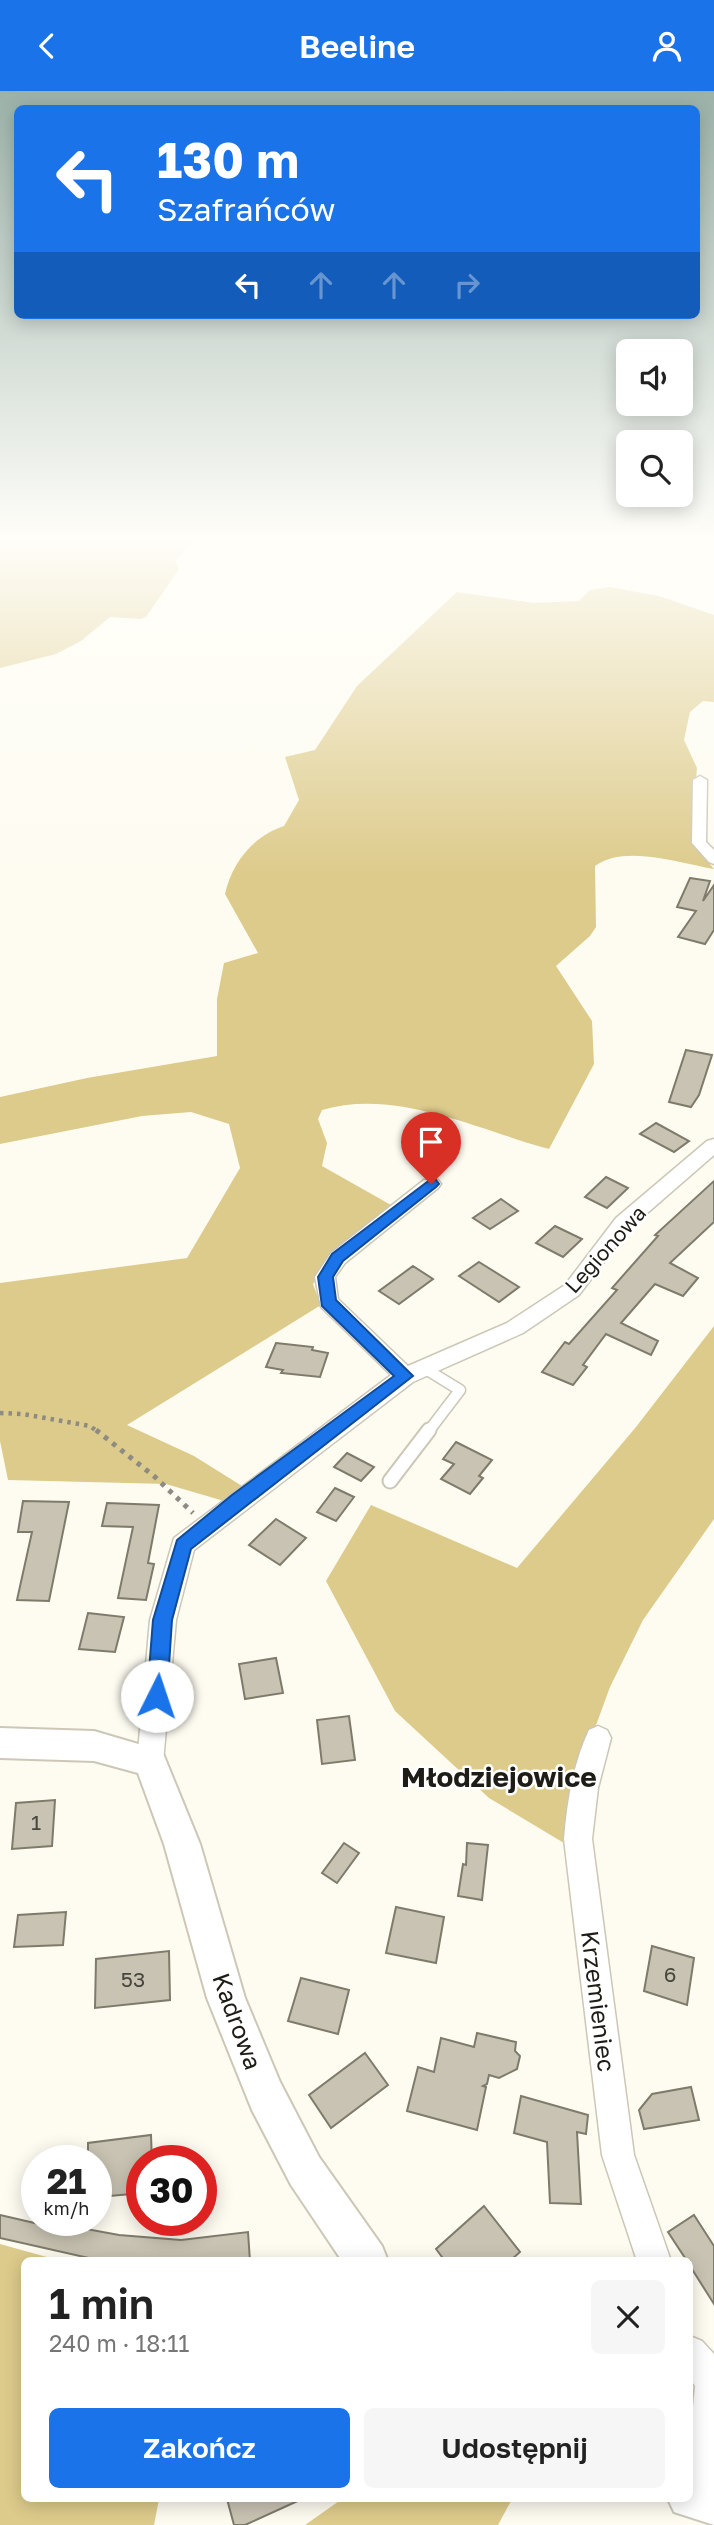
<!DOCTYPE html>
<html lang="pl">
<head>
<meta charset="utf-8">
<style>
	:root { --surface:#fff; --page:#f6f6f6; --text:#222; --muted:#767676; --accent:#1a73e8 }
	body { margin:0; font-family:"Golos Text",sans-serif; background:var(--page); color:var(--text); height:100vh; display:flex; flex-direction:column; font-size:26px; white-space:nowrap }
	* { box-sizing:border-box; margin:0 }
	p { font-size:23px; color:var(--muted) }
	.icon { flex:none; width:38px; height:38px; fill:none; stroke:currentColor; stroke-width:2; stroke-linecap:round; stroke-linejoin:round }
	.map { position:relative; flex:1; overflow:hidden }
	.panel { position:absolute; left:21px; top:2166px; width:672px; height:245px; display:flex; flex-direction:column; background:var(--surface); border-radius:10px; box-shadow:0 4px 18px #0003 }
	.panel>* { flex:none }
	.top-card { position:absolute; left:14px; top:14px; width:686px; height:214px; border-radius:10px; box-shadow:0 4px 18px #0003; background:#1a73e8; color:#fff; overflow:hidden }
	.controls { position:absolute; left:616px; top:248px; display:grid; gap:14px }
	.controls a { display:grid; place-items:center; width:77px; height:77px; border-radius:10px; background:var(--surface); box-shadow:0 4px 18px #0003; font-size:35px }
	.speed { position:absolute; left:21px; top:2054px; display:flex; gap:14px; font-size:35px; font-weight:700; text-align:center }
	.speed>* { display:grid; place-content:center; width:91px; height:91px; border-radius:50%; background:var(--surface); box-shadow:0 4px 18px #0003; line-height:1 }
	.speed small { font-size:18px; font-weight:400 }
	.speed .limit { border:10px solid #d22; background:#fff; color:#111 }
	.pin { position:absolute; display:grid; place-items:center; width:60px; height:60px; color:#fff; margin:-72px -30px; border-radius:50% 50% 50% 0; rotate:-45deg; box-shadow:0 0 7px #0007 }
	.pin .icon { rotate:45deg }
	.me { position:absolute; width:77px; margin:-38px; rotate:4deg; stroke-linejoin:round; filter:drop-shadow(0 0 5px #0008) }
	.turn { display:flex; align-items:center; gap:24px; height:147px; padding:0 28px; font-size:32px }
	.turn .icon { width:91px; height:91px; stroke-width:2.5 }
	.turn b { display:block; font-size:49px; line-height:60px }
	.lanes { display:flex; align-items:center; height:66px; padding:0 28px; background:#0003; justify-content:center; gap:35px; direction:ltr }
	.lanes .off { opacity:.35 }
	.round { display:grid; place-items:center; flex:none; width:74px; height:74px; border-radius:10px; background:var(--page) }
	.head { display:flex; align-items:center; justify-content:space-between; height:119px; padding:0 28px }
	h1 { font-size:42px; font-weight:600; line-height:52px }
	.primary-button { display:flex; gap:14px; margin-top:auto; padding:14px 28px }
	.primary-button a { flex:1; height:80px; border-radius:10px; background:var(--accent); color:#fff; font-size:28px; font-weight:600; line-height:80px; text-align:center }
	.primary-button a+a { background:var(--page); color:var(--text) }
	header { display:flex; justify-content:space-between; align-items:center; height:91px; padding:0 28px; background:var(--accent); color:#fff; font-size:32px; font-weight:600 }
	.map>svg:first-child { display:block }
	.green { fill:#ddcb8b }
	.building { fill:#c8c3b2; stroke:#7f7b6b; stroke-width:2 }
	.lines { fill:none; stroke-linecap:round; stroke-linejoin:round }
	.service-far1-casing { stroke:#ccc7b6; stroke-width:13 }
	.service-casing { stroke:#ccc7b6; stroke-width:17 }
	.minor-casing { stroke:#ccc7b6; stroke-width:3 }
	.tertiary-casing { stroke:#ccc7b6; stroke-width:4 }
	.path-far1 { stroke:#8d8b82; stroke-width:4.5; stroke-dasharray:3.5 5; stroke-linecap:butt }
	.path { stroke:#8d8b82; stroke-width:5; stroke-dasharray:4.5 6; stroke-linecap:butt }
	.service-far1 { stroke:#fff; stroke-width:10 }
	.service { stroke:#fff; stroke-width:13 }
	.minor { fill:#fff; fill-rule:evenodd }
	.tertiary { fill:#fff; fill-rule:evenodd }
	.route { fill:#1a73e8; stroke:#114b97; stroke-width:2 }
	.labels { text-anchor:middle; dominant-baseline:central; stroke-width:5; stroke-linejoin:round; paint-order:stroke }
	.street-label { font-size:21px; fill:#1e1c16; stroke:#fff }
	.near-number-label { font-size:21px; fill:#48463d }
	.near-street-label { font-size:24px; fill:#1e1c16; stroke:#fff }
	.near-quarter-label { font-size:28px; font-weight:bold; fill:#1e1c16; stroke:#fff }
</style>
</head>
<body>
<header><svg class="icon" aria-label="back" viewBox="0 0 24 24"><path d="M15 5l-7 7 7 7"/></svg>Beeline<svg class="icon" aria-label="person" viewBox="0 0 24 24"><circle cx="12" cy="8" r="4"/><path d="M4 21q1-7 8-7t8 7"/></svg></header>
<div class="map">
<svg width="714" height="2434" viewBox="0 0 714 2434">
	<rect width="100%" height="100%" fill="#fefcf1"/>
	<!-- green -->
	<g class="green">
		<path d="M0 443H203L175 469 179 478 146 526 140 528 110 526 81 550 56 563 0 577Z"/>
		<path d="M609 496 659 505 714 524V611L703 610 690 621 684 649 697 677 691 751 714 778C680 772 624 753 595 775L596 836 590 845 556 875 592 930 594 973 549 1058C478 1039 396 997 322 1019L318 1028 327 1052 322 1075 391 1114 329 1170 313 1193 321 1214 127 1334 194 1365 242 1395 224 1410 166 1393 8 1389 0 1350V1192L187 1167 240 1077 229 1033 191 1021 142 1025 0 1053V1006L87 987 217 965V908L224 872 258 862 225 803C232 772 253 745 284 735L299 709 285 666 315 659 357 595 457 501 534 512 579 510 590 499Z"/>
		<path d="M714 1235V1428L643 1529 610 1596 584 1667 569 1755 489 1707 395 1620 326 1490 371 1414 517 1477 636 1336Z"/>
		<path d="M0 2153 61 2170H24V2408H159L154 2434H0Z"/>
		<path d="M342 2408H512L498 2434H305Z"/>
	</g>
	<!-- building -->
	<g class="building">
		<path d="M690 787 710 790 703 810 714 794V839L705 853 678 846 696 820 677 816Z"/>
		<path d="M686 959 712 964 699 1004 691 1016 669 1011Z"/>
		<path d="M656 1032 689 1050 674 1061 640 1043Z"/>
		<path d="M424 1050 450 1055 442 1074 416 1068Z"/>
		<path d="M606 1086 628 1097 607 1117 585 1106Z"/>
		<path d="M714 1090V1131L670 1172 698 1187 683 1205 655 1193 621 1232 658 1250 651 1264 606 1243 583 1274 587 1276 573 1294 542 1281 565 1251 569 1253 617 1199 612 1197 658 1145 655 1144Z"/>
		<path d="M501 1108 518 1120 490 1138 473 1127Z"/>
		<path d="M555 1135 582 1148 563 1166 536 1152Z"/>
		<path d="M479 1171 519 1196 499 1211 459 1185Z"/>
		<path d="M413 1175 433 1188 399 1213 379 1200Z"/>
		<path d="M276 1252 313 1256 312 1259 328 1262 320 1286 281 1282 283 1279 266 1276Z"/>
		<path d="M456 1351 492 1369 479 1385 483 1387 470 1403 441 1388 454 1373 443 1368Z"/>
		<path d="M347 1362 374 1376 361 1390 334 1376Z"/>
		<path d="M335 1397 354 1406 336 1430 317 1421Z"/>
		<path d="M23 1410 69 1411 49 1510 17 1509 32 1441H18Z"/>
		<path d="M107 1412 159 1414 148 1472 154 1473 146 1509 118 1507 133 1436 102 1435Z"/>
		<path d="M276 1428 306 1447 280 1474 249 1454Z"/>
		<path d="M88 1522 124 1526 115 1561 79 1558Z"/>
		<path d="M276 1567 283 1602 245 1608 239 1573Z"/>
		<path d="M349 1625 355 1669 322 1673 317 1629Z"/>
		<path d="M55 1709 52 1755 12 1758 16 1712Z"/>
		<path d="M344 1752 359 1762 337 1792 322 1782Z"/>
		<path d="M467 1752 488 1754 482 1809 458 1805 463 1773 466 1774Z"/>
		<path d="M396 1816 444 1826 436 1872 386 1862Z"/>
		<path d="M66 1821 63 1854 14 1856 18 1824Z"/>
		<path d="M652 1855 694 1867 687 1914 644 1900Z"/>
		<path d="M169 1860 170 1909 95 1917 96 1868Z"/>
		<path d="M301 1887 349 1899 338 1943 288 1930Z"/>
		<path d="M477 1942 516 1951 515 1960 520 1965 517 1978 499 1987 489 1984 487 1993 483 1995 486 1996 477 2039 407 2020 418 1976 434 1981 441 1947 474 1956Z"/>
		<path d="M365 1962 388 1994 331 2037 309 2004Z"/>
		<path d="M691 1996 699 2029 644 2038 639 2019 652 2003Z"/>
		<path d="M521 2005 588 2024 586 2043 577 2041 581 2113 550 2112 547 2051 514 2042Z"/>
		<path d="M151 2044 152 2070H142V2102L99 2106 96 2070H88V2052Z"/>
		<path d="M484 2115 520 2161 510 2170H445L436 2158Z"/>
		<path d="M0 2124 52 2136 54 2132 119 2144 181 2149 248 2141 250 2170H102L0 2147Z"/>
		<path d="M694 2124 714 2155V2213L690 2175V2170H687L668 2141Z"/>
		<path d="M227 2408H302L245 2434H234Z"/>
	</g>
	<g class="lines">
		<defs>
			<path id="service-far1" d="M424 1277 460 1299 428 1341"/>
			<path id="service" d="M390 1390 429 1339"/>
			<g id="minor">
				<path d="M700 685 707 689 706 751 714 759V773L709 771 692 752 693 689Z"/>
				<path d="M714 1048V1064L630 1137 579 1204 523 1242 413 1291 194 1459 176 1529 163 1671 160 1680 150 1683 140 1680 137 1671 150 1529 174 1447 391 1284 321 1216 315 1186 331 1162 424 1089H438L441 1093 438 1097 345 1172 335 1186 338 1208 408 1275 507 1232 565 1194 616 1127 707 1050Z"/>
				<path d="M598 1635 607 1639 611 1647 598 1697 592 1748 634 2064 671 2170H637L602 2064 564 1748C567 1711 573 1673 589 1639Z"/>
				<path d="M690 2245 702 2250 714 2263V2421L701 2426 688 2421 683 2408H690V2347L695 2295 690 2288Z"/>
			</g>
			<g id="tertiary">
				<path d="M0 1637 94 1640 162 1660 200 1753 245 1907 280 1991 319 2066 382 2155 388 2170H342L291 2094 252 2019 207 1907 164 1753 138 1682 94 1670 0 1667Z"/>
				<path d="M690 2382 714 2389V2434L674 2421 668 2408H690Z"/>
			</g>
		</defs>
		<!-- service-far1 casing -->
		<use href="#service-far1" class="service-far1-casing"/>
		<!-- service casing -->
		<use href="#service" class="service-casing"/>
		<!-- minor casing -->
		<use href="#minor" class="minor-casing"/>
		<!-- tertiary casing -->
		<use href="#tertiary" class="tertiary-casing"/>
		<!-- path-far1 -->
		<path class="path-far1" d="M0 1322 23 1323 90 1335 98 1341"/>
		<!-- path -->
		<path class="path" d="M96 1339 155 1386 193 1422"/>
		<!-- service-far1 -->
		<use href="#service-far1" class="service-far1"/>
		<!-- service -->
		<use href="#service" class="service"/>
		<!-- minor -->
		<use href="#minor" class="minor"/>
		<!-- tertiary -->
		<use href="#tertiary" class="tertiary"/>
	</g>
	<!-- sky -->
	<linearGradient id="sky" x2="0" y2="1"><stop stop-color="#9bb2a9"/><stop offset="0.57" stop-color="#fffef9"/><stop offset="1" stop-color="#fffef9" stop-opacity="0"/></linearGradient>
	<rect width="714" height="784" fill="url(#sky)"/>
	<!-- route -->
	<path class="route" d="M431 1088 436 1089 439 1093 436 1096 343 1170 333 1186 336 1209 413 1285 191 1458 172 1529 167 1605 164 1611 157 1614 150 1611 147 1605 153 1529 177 1449 232 1404 394 1285 322 1215 318 1186 332 1163Z"/>
	<g class="labels">
		<!-- street labels -->
		<g class="street-label">
			<text transform="translate(605 1158) rotate(-48)">Legionowa</text>
		</g>
		<!-- near-number labels -->
		<g class="near-number-label">
			<text x="36" y="1731">1</text>
			<text x="670" y="1883">6</text>
			<text x="133" y="1888">53</text>
		</g>
		<!-- near-street labels -->
		<g class="near-street-label">
			<text transform="translate(599 1910) rotate(83)">Krzemieniec</text>
			<text transform="translate(238 1930) rotate(70)">Kadrowa</text>
		</g>
		<!-- near-quarter labels -->
		<g class="near-quarter-label">
			<text x="499" y="1685">Młodziejowice</text>
		</g>
	</g>
</svg>
<div class="controls">
<a><svg class="icon" aria-label="sound" viewBox="0 0 24 24"><path d="M4 9h4l5-4v14l-5-4H4zM17 9q2 3 0 6"/></svg></a>
<a><svg class="icon" aria-label="search" viewBox="0 0 24 24"><circle cx="10" cy="10" r="6"/><path d="M15 15l6 6"/></svg></a>
</div>
<div class="speed"><div>21<small>km/h</small></div><div class="limit">30</div></div>
<div class="pin" style="left:431px;top:1093px;background:#d93025"><svg class="icon" aria-label="arrive" viewBox="0 0 24 24"><path d="M6 21V4h12l-3 4 3 4H6"/></svg></div>
<svg class="me" style="left:157px;top:1605px" viewBox="-20 -20 40 40"><circle r="19" fill="#fff"/><path d="M0-13L10 11 0 6-10 11z" fill="#1a73e8"/></svg>
<div class="top-card">
<div class="turn"><svg class="icon" aria-label="left" viewBox="0 0 24 24"><path d="M17 20v-9H6M10 6l-5 5 5 5"/></svg><div><b>130 m</b>Szafrańców</div></div>
<div class="lanes"><svg class="icon" aria-label="left" viewBox="0 0 24 24"><path d="M17 20v-9H6M10 6l-5 5 5 5"/></svg><svg class="icon off" aria-label="ahead" viewBox="0 0 24 24"><path d="M12 20V5M6 11l6-6 6 6"/></svg><svg class="icon off" aria-label="ahead" viewBox="0 0 24 24"><path d="M12 20V5M6 11l6-6 6 6"/></svg><svg class="icon off" aria-label="right" viewBox="0 0 24 24"><path d="M7 20v-9h11M14 6l5 5-5 5"/></svg></div>
</div>
<section class="panel">
<div class="head"><div><h1>1 min</h1><p>240 m · 18:11</p></div><a class="round"><svg class="icon" aria-label="close" viewBox="0 0 24 24"><path d="M6 6l12 12M18 6L6 18"/></svg></a></div>
<div class="primary-button"><a>Zakończ</a><a>Udostępnij</a></div>
</section>
</div>
</body>
</html>
